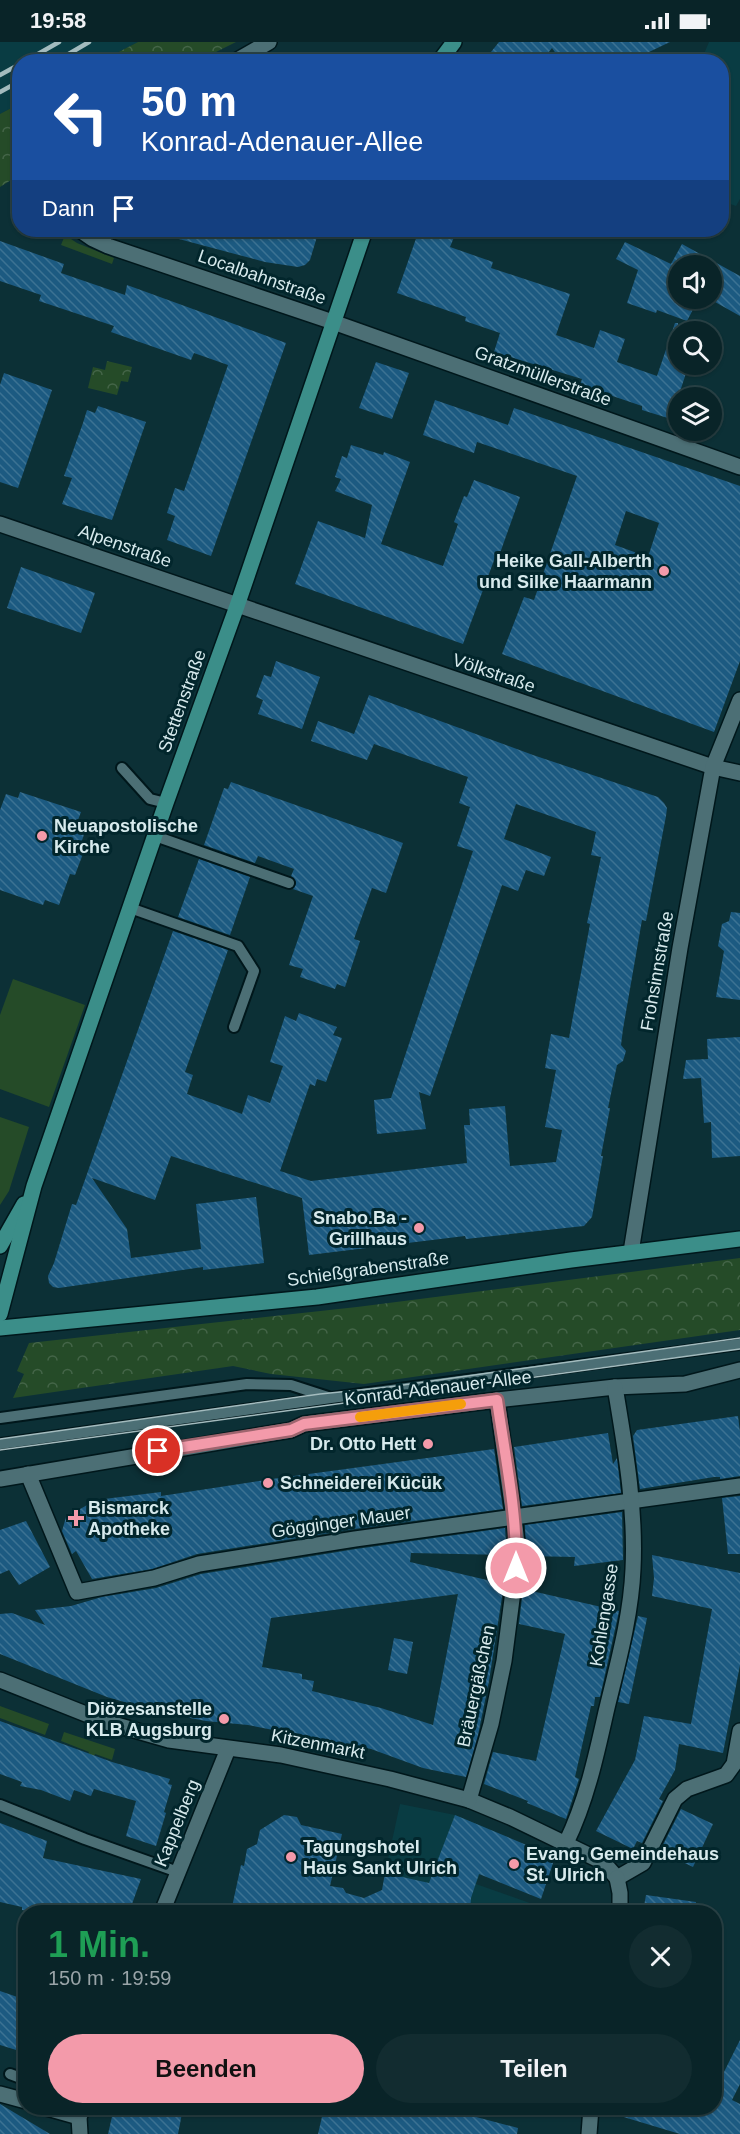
<!DOCTYPE html>
<html lang="de">
<head>
<meta charset="utf-8">
<style>
	:root { --surface:#092428; --page:#122c30; --text:#f1f3f6; --muted:#99a4a8; --line:#294145; --accent:#f39aaa }
	body { margin:0; font-family:Helvetica,sans-serif; background:var(--page); color:var(--text); height:100vh; display:flex; flex-direction:column; font-size:22px; white-space:nowrap }
	* { box-sizing:border-box; margin:0 }
	p { font-size:20px; color:var(--muted) }
	.icon { flex:none; width:33px; height:33px; fill:none; stroke:currentColor; stroke-width:2; stroke-linecap:round; stroke-linejoin:round }
	.map { position:relative; flex:1; overflow:hidden }
	.side { position:absolute; left:18px; top:1863px; width:704px; height:210px; display:flex; flex-direction:column; background:var(--surface); border-radius:24px; box-shadow:0 2px 4px #0004,0 0 0 2px var(--line) }
	.side>* { flex:none }
	.top-card { position:absolute; left:12px; top:12px; width:717px; height:183px; border-radius:24px; box-shadow:0 2px 4px #0004,0 0 0 2px var(--line); background:#1a4fa0; color:#fff; overflow:hidden }
	.buttons { position:absolute; left:668px; top:213px; display:grid; gap:12px }
	.buttons a { display:grid; place-items:center; width:54px; height:54px; border-radius:50%; background:var(--surface); box-shadow:0 2px 4px #0004,0 0 0 2px var(--line); font-size:30px }
	.pin { position:absolute; display:grid; place-items:center; width:51px; height:51px; color:#fff; margin:-26px; border:3px solid #fff; border-radius:50%; box-shadow:0 2px 6px #0007 }
	.me { position:absolute; width:66px; margin:-33px; rotate:0deg; stroke-linejoin:round; filter:drop-shadow(0 0 4px #0008) }
	.turn { display:flex; align-items:center; gap:21px; height:126px; padding:0 30px; font-size:27px }
	.turn .icon { width:78px; height:78px; stroke-width:2.5 }
	.turn b { display:block; font-size:42px; line-height:51px }
	.then { display:flex; align-items:center; height:57px; padding:0 30px; background:#0003; gap:12px; font-size:22px }
	.round { display:grid; place-items:center; flex:none; width:63px; height:63px; border-radius:32px; background:var(--page) }
	.head { display:flex; align-items:center; justify-content:space-between; height:102px; padding:0 30px }
	h1 { font-size:36px; font-weight:700; line-height:45px; color:#1e9e55 }
	.action { display:flex; gap:12px; margin-top:auto; padding:12px 30px }
	.action a { flex:1; height:69px; border-radius:36px; background:var(--accent); color:#111; font-size:24px; font-weight:700; line-height:69px; text-align:center }
	.action a+a { background:var(--page); color:var(--text) }
	.status { display:flex; justify-content:space-between; align-items:center; height:42px; padding:0 30px; background:var(--surface); direction:ltr }
	.status svg { height:16px; fill:currentColor }
	.map>svg:first-child { display:block }
	.built { fill:#093c43 }
	.green { fill:#254b28 }
	.park { fill:url(#park-crowns) }
	.building { fill:url(#building-back-hatch); fill-rule:evenodd }
	.lines { fill:none; stroke-linecap:round; stroke-linejoin:round }
	.lane-casing { stroke:#00171b; stroke-width:14 }
	.street-casing { stroke:#00171b; stroke-width:18 }
	.secondary-casing { stroke:#00171b; stroke-width:18 }
	.lane { stroke:#4c6f75; stroke-width:10 }
	.street { stroke:#4c6f75; stroke-width:15 }
	.secondary { stroke:#3b8e89; stroke-width:15 }
	.tram { stroke:#a3bbbe; stroke-width:1.5 }
	.rail { stroke:#a3bbbe; stroke-width:4.5 }
	.route-casing { stroke:#9e646e; stroke-width:15 }
	.route { stroke:#f39aaa; stroke-width:10 }
	.slow { stroke:#f59e0b; stroke-width:10 }
	.poi-dot { fill:#f39aaa; stroke:#02262c; stroke-width:2 }
	.labels { text-anchor:middle; dominant-baseline:central; stroke-width:6; stroke-linejoin:round; paint-order:stroke }
	.street-label { font-size:18px; fill:#d7eaed; stroke:#02262c }
	.poi-label { font-size:18px; font-weight:bold; fill:#d7eaed; stroke:#02262c; text-anchor:start }
</style>
</head>
<body>
<div class="status"><b>19:58</b><svg viewBox="0 0 49 12"><path d="M0 12V9h3v3zM5 12V6h3v6zM10 12V3h3v9zM15 12V0h3v12zM26 1h20v11H26zM47 4h2v5h-2z"/></svg></div>
<div class="map">
<svg width="740" height="2092" viewBox="0 0 740 2092">
	<defs>
		<pattern id="park-crowns" width="20" height="18" patternUnits="userSpaceOnUse" patternTransform="scale(1.5)"><rect width="20" height="18" fill="#254b28"/><path d="M2 6a3 3 0 1 1 6 0M12 15a3 3 0 1 1 6 0" fill="none" stroke="#446548"/></pattern>
		<pattern id="building-back-hatch" width="6" height="6" patternUnits="userSpaceOnUse" patternTransform="scale(1.5)"><rect width="6" height="6" fill="#1c5a81"/><path d="M-1 5l2 2M0 0l6 6M5-1l2 2" fill="none" stroke="#3c7293"/></pattern>
	</defs>
	<rect width="100%" height="100%" fill="#0c3036"/>
	<!-- built -->
	<g class="built">
		<path d="M0 0H138L101 19 20 20 19 62 0 72Z"/>
		<path d="M709 0H740V157L736 164 722 159V20L701 19Z"/>
		<path d="M400 1762 455 1773 496 1790 476 1842 555 1870H470V1856L420 1839 385 1831Z"/>
	</g>
	<!-- green -->
	<g class="green">
		<path d="M65 193 77 201 114 216 112 222 61 203Z"/>
		<path d="M13 937 85 963 49 1065 0 1047V973Z"/>
		<path d="M0 1075 29 1085 9 1149 0 1163Z"/>
		<path d="M0 1664 49 1682 45 1693 0 1676Z"/>
		<path d="M64 1690 115 1707 112 1718 95 1712 92 1718 87 1716 89 1710 61 1699Z"/>
	</g>
	<!-- park -->
	<g class="park">
		<path d="M138 0H236L198 19H101Z"/>
		<path d="M19 62V133L0 145V72Z"/>
		<path d="M107 319 132 325 128 340 121 339 117 353 88 346 93 325 105 328Z"/>
		<path d="M740 1216V1288L364 1342 271 1332 233 1324 13 1356 24 1332 17 1329 29 1301 357 1265Z"/>
	</g>
	<!-- building -->
	<g class="building">
		<path d="M499 0H670L628 20H562L552 6 541 20H483Z"/>
		<path d="M165 188H319L310 218 305 223 298 225 265 220 164 193Z"/>
		<path d="M419 188H457L450 205 493 220 491 226 570 252 556 293 594 306 600 288 625 297 617 320 657 334 675 281H678V322H689L671 377 642 368V364L580 343 582 337 494 310 500 291 465 279 466 275 397 251Z"/>
		<path d="M0 199 64 222 61 231 125 253 127 243 286 301 211 514 167 498 175 474 167 471 175 446 184 449 228 323 194 311 191 318 111 290 114 284 39 259 41 253 0 239Z"/>
		<path d="M625 200 671 222 682 202 740 234V274L708 256H711V224H678V256H699L687 279 657 268 656 271 627 261 638 228 616 217Z"/>
		<path d="M376 320 409 331 392 377 359 366Z"/>
		<path d="M4 331 52 348 18 446 0 440V343Z"/>
		<path d="M435 358 508 383 514 366 740 444V619L714 690 502 612 524 555 534 558 577 434 477 400 474 411 423 393ZM626 469 659 481 648 515 615 503Z"/>
		<path d="M98 364 146 380 112 478 62 462 72 436 64 434 83 381 87 368 95 371Z"/>
		<path d="M351 403 383 413 384 410 410 420 381 502 443 524 458 482 454 480 464 454 467 455 474 438 520 455 499 514 496 513 463 602 295 542 318 479 365 496 372 463 335 449 341 437 335 435 342 414 347 416Z"/>
		<path d="M21 525 95 551 81 591 7 566Z"/>
		<path d="M276 619 320 635 302 687 258 672 263 658 256 655 264 633 271 635Z"/>
		<path d="M369 653 533 713 658 755 664 761 667 766 666 774 646 879 642 878 623 987 621 1003 626 1009 623 1019 617 1023 608 1066H610L601 1114H603L592 1175 584 1184 466 1197 465 1194 309 1213 302 1156 171 1114 155 1158 92 1136 127 1187 131 1216 201 1207 196 1162 256 1155 264 1221 203 1228V1225L59 1246 53 1245 49 1241 48 1234 54 1221 72 1162 76 1163 173 889 228 908 185 1030 193 1033 187 1052 242 1072 248 1053 270 1061 283 1024 270 1020 285 974 296 979 299 971 337 985 333 993 342 996 326 1040 317 1037 315 1044 310 1042 280 1129 311 1139 467 1121 464 1083H470L469 1067 505 1064 510 1124 556 1120 562 1088 545 1085 556 1028 545 1026 551 992 569 996 590 882 587 881 601 815 591 813 596 790 516 762 504 797 551 815 544 834 526 828 518 849 502 843 430 1054 419 1050 426 1087 377 1092 374 1058 391 1056 473 809 457 804 470 765 459 761 468 735 374 702 367 718 311 699 318 679 354 692Z"/>
		<path d="M231 740 403 801 386 851 372 846 354 897 360 899 345 945 337 942 335 947 300 935 303 927 289 923 313 854 293 847 296 840 291 834 294 827 258 814 255 821 204 803 224 746 228 747Z"/>
		<path d="M20 750 81 770 78 778 88 781 79 807 84 809 75 833 70 832 59 863 45 858 43 863 0 848V768L6 752 18 756Z"/>
		<path d="M199 817 250 835 230 893 178 875Z"/>
		<path d="M731 870 740 871V958L716 955 724 909 718 904 722 882 729 879Z"/>
		<path d="M740 995V1114L712 1116 711 1080 704 1081 701 1036 683 1037 686 1018 708 1017 707 997Z"/>
		<path d="M738 1374 740 1390V1434L720 1437V1435H714L640 1447 633 1394 637 1388Z"/>
		<path d="M608 1391 613 1422 617 1416 621 1451 522 1464 514 1405Z"/>
		<path d="M494 1407 503 1467 354 1487 197 1512 152 1527 92 1537 76 1509 72 1512 62 1489 66 1475 96 1458 161 1450V1454L279 1436Z"/>
		<path d="M740 1454V1512H728L722 1456Z"/>
		<path d="M622 1470 623 1518 574 1524 575 1515 526 1514 525 1483Z"/>
		<path d="M26 1479 50 1525 19 1543 9 1528 0 1532V1488Z"/>
		<path d="M505 1486 507 1513 411 1511 410 1520 504 1542 489 1639 478 1693 466 1735 423 1726 371 1707 248 1683 206 1679 159 1670 107 1655 0 1612V1572L12 1571 45 1583 35 1568 71 1564 102 1555 156 1546 201 1532 356 1507ZM458 1552 433 1683 381 1666 312 1649 314 1639 302 1637V1632L262 1625 271 1576Z"/>
		<path d="M652 1513 740 1531V1623L723 1711 679 1702 675 1728 659 1757 663 1759 642 1801 637 1799 633 1807 596 1789 635 1718 644 1674 691 1682 712 1567 652 1554 654 1536Z"/>
		<path d="M523 1547 619 1569 600 1655H595L594 1664H591L575 1735 579 1737 566 1777 527 1761 528 1759 484 1742 493 1710 536 1719 565 1592 519 1582Z"/>
		<path d="M638 1574 647 1576 629 1662 618 1660Z"/>
		<path d="M394 1596 413 1600 407 1632 388 1628Z"/>
		<path d="M0 1679 112 1720 170 1737 168 1742 172 1743 164 1770 166 1771 156 1804 126 1794 136 1759 94 1747 91 1754 74 1748 70 1759 41 1748 20 1744 22 1740 0 1732Z"/>
		<path d="M681 1767 713 1782 693 1825 660 1809Z"/>
		<path d="M284 1773 297 1775 301 1783 342 1792 330 1844 343 1846 346 1851 364 1856 382 1848 385 1831 429 1841 455 1773 555 1815 541 1857 479 1832 471 1856 470 1870H255L232 1865 241 1823 244 1824 247 1807 257 1802 260 1788Z"/>
		<path d="M0 1781 47 1799 43 1816 141 1837 132 1862 128 1861 126 1870H36L22 1868V1865L0 1860Z"/>
		<path d="M646 1853 696 1860V1870H643Z"/>
		<path d="M0 1949 26 1958V2011L0 2003Z"/>
		<path d="M740 1998V2042L732 2058 740 2062V2092H680L607 2070 608 2066H714V2050Z"/>
		<path d="M0 2062 50 2092H0Z"/>
		<path d="M114 2066H183L178 2092H108Z"/>
		<path d="M324 2066H468L465 2072 518 2086 517 2092H318Z"/>
	</g>
	<g class="lines">
		<defs>
			<g id="lane">
				<path d="M122 726 150 757 166 761"/>
				<path d="M155 794 289 841"/>
				<path d="M130 866 238 904 254 929 234 985"/>
				<path d="M0 1376 247 1342 291 1343 328 1355"/>
				<path d="M0 1402 331 1356 740 1302"/>
				<path d="M0 1763 85 1797 178 1830"/>
				<path d="M10 2032 26 2038"/>
			</g>
			<g id="street">
				<path d="M234 20 269 0"/>
				<path d="M80 188 93 197 108 204 333 280 740 425"/>
				<path d="M0 482 713 725 740 731"/>
				<path d="M631 1210 680 906 713 725 740 658"/>
				<path d="M28 1432 77 1550 154 1536 199 1522 355 1497 740 1444"/>
				<path d="M0 1437 291 1388 304 1382 497 1358 615 1345 685 1342 740 1328"/>
				<path d="M0 1638 106 1680 169 1698 281 1713 390 1737 469 1758 510 1775 603 1820 617 1836"/>
				<path d="M469 1758 491 1682 504 1619 516 1526 517 1501 514 1476 497 1358"/>
				<path d="M566 1801C586 1760 596 1715 606 1670 617 1624 631 1575 633 1527 636 1466 625 1405 615 1345"/>
				<path d="M617 1836 643 1821 675 1757 687 1747 726 1733 734 1722 740 1689"/>
				<path d="M617 1836 620 1851V1870"/>
				<path d="M162 1870 228 1707"/>
				<path d="M0 2052 26 2059"/>
				<path d="M47 2066 79 2075"/>
				<path d="M80 2092 79 2075 83 2066"/>
				<path d="M589 2092 591 2066"/>
			</g>
			<g id="secondary">
				<path d="M439 20 454 0"/>
				<path d="M0 1204 24 1162"/>
				<path d="M0 1272 34 1144 166 761 237 564 365 188"/>
				<path d="M0 1286 317 1255 571 1218 740 1197"/>
			</g>
		</defs>
		<!-- lane casing -->
		<use href="#lane" class="lane-casing"/>
		<!-- street casing -->
		<use href="#street" class="street-casing"/>
		<!-- secondary casing -->
		<use href="#secondary" class="secondary-casing"/>
		<!-- lane -->
		<use href="#lane" class="lane"/>
		<!-- street -->
		<use href="#street" class="street"/>
		<!-- secondary -->
		<use href="#secondary" class="secondary"/>
		<!-- tram -->
		<g class="tram">
			<path d="M0 1397 320 1352 389 1345 740 1296"/>
			<path d="M0 1408 740 1307"/>
		</g>
		<!-- rail -->
		<g class="rail">
			<path d="M24 20 59 0"/>
			<path d="M55 20 89 0"/>
			<path d="M0 33 20 22"/>
			<path d="M0 50 20 39"/>
		</g>
	</g>
	<g class="lines">
		<defs>
			<path id="route" d="M158 1409 291 1388 304 1382 497 1358C505 1414 517 1470 516 1526"/>
		</defs>
		<!-- route casing -->
		<use href="#route" class="route-casing"/>
		<!-- route -->
		<use href="#route" class="route"/>
		<!-- slow -->
		<path class="slow" d="M360 1375 461 1362"/>
	</g>
	<!-- markers -->
	<g class="poi-dot">
		<circle cx="664" cy="529" r="6"/>
		<circle cx="42" cy="794" r="6"/>
		<circle cx="419" cy="1186" r="6"/>
		<circle cx="428" cy="1402" r="6"/>
		<circle cx="268" cy="1441" r="6"/>
		<path d="M73 1467h6v6h6v6h-6v6h-6v-6h-6v-6h6z"/>
		<circle cx="224" cy="1677" r="6"/>
		<circle cx="291" cy="1815" r="6"/>
		<circle cx="514" cy="1822" r="6"/>
	</g>
	<g class="labels">
		<!-- street labels -->
		<g class="street-label">
			<text transform="translate(262 235) rotate(19)">Localbahnstraße</text>
			<text transform="translate(543 334) rotate(20)">Gratzmüllerstraße</text>
			<text transform="translate(125 504) rotate(19)">Alpenstraße</text>
			<text transform="translate(494 631) rotate(19)">Völkstraße</text>
			<text transform="translate(182 659) rotate(-70)">Stettenstraße</text>
			<text transform="translate(657 929) rotate(-80)">Frohsinnstraße</text>
			<text transform="translate(368 1227) rotate(-8)">Schießgrabenstraße</text>
			<text transform="translate(438 1346) rotate(-7)">Konrad-Adenauer-Allee</text>
			<text transform="translate(341 1480) rotate(-8)">Gögginger Mauer</text>
			<text transform="translate(604 1573) rotate(-81)">Kohlengasse</text>
			<text transform="translate(476 1644) rotate(-78)">Bräuergäßchen</text>
			<text transform="translate(318 1702) rotate(11)">Kitzenmarkt</text>
			<text transform="translate(177 1781) rotate(-68)">Kappelberg</text>
		</g>
		<!-- poi labels -->
		<g class="poi-label">
			<text x="652" y="519" text-anchor="end">Heike Gall-Alberth<tspan x="652" dy="21">und Silke Haarmann</tspan></text>
			<text x="54" y="784">Neuapostolische<tspan x="54" dy="21">Kirche</tspan></text>
			<text x="407" y="1176" text-anchor="end">Snabo.Ba -<tspan x="407" dy="21">Grillhaus</tspan></text>
			<text x="416" y="1402" text-anchor="end">Dr. Otto Hett</text>
			<text x="280" y="1441">Schneiderei Kücük</text>
			<text x="88" y="1466">Bismarck<tspan x="88" dy="21">Apotheke</tspan></text>
			<text x="212" y="1667" text-anchor="end">Diözesanstelle<tspan x="212" dy="21">KLB Augsburg</tspan></text>
			<text x="303" y="1805">Tagungshotel<tspan x="303" dy="21">Haus Sankt Ulrich</tspan></text>
			<text x="526" y="1812">Evang. Gemeindehaus<tspan x="526" dy="21">St. Ulrich</tspan></text>
		</g>
	</g>
</svg>
<div class="buttons">
<a><svg class="icon" aria-label="sound" viewBox="0 0 24 24"><path d="M4 9h4l5-4v14l-5-4H4zM17 9q2 3 0 6"/></svg></a>
<a><svg class="icon" aria-label="search" viewBox="0 0 24 24"><circle cx="10" cy="10" r="6"/><path d="M15 15l6 6"/></svg></a>
<a><svg class="icon" aria-label="layers" viewBox="0 0 24 24"><path d="M12 4l9 5-9 5-9-5zM3 14l9 5 9-5"/></svg></a>
</div>
<div class="pin" style="left:158px;top:1409px;background:#d93025"><svg class="icon" aria-label="arrive" viewBox="0 0 24 24"><path d="M6 21V4h12l-3 4 3 4H6"/></svg></div>
<svg class="me" style="left:516px;top:1526px" viewBox="-20 -20 40 40"><circle r="17" fill="#f39aaa" stroke="#fff" stroke-width="3"/><path d="M0-11L8 9 0 5-8 9z" fill="#fff"/></svg>
<div class="top-card">
<div class="turn"><svg class="icon" aria-label="left" viewBox="0 0 24 24"><path d="M17 20v-9H6M10 6l-5 5 5 5"/></svg><div><b>50 m</b>Konrad-Adenauer-Allee</div></div>
<div class="then">Dann<svg class="icon" aria-label="arrive" viewBox="0 0 24 24"><path d="M6 21V4h12l-3 4 3 4H6"/></svg></div>
</div>
<section class="side">
<div class="head"><div><h1>1 Min.</h1><p>150 m · 19:59</p></div><a class="round"><svg class="icon" aria-label="close" viewBox="0 0 24 24"><path d="M6 6l12 12M18 6L6 18"/></svg></a></div>
<div class="action"><a>Beenden</a><a>Teilen</a></div>
</section>
</div>
</body>
</html>
